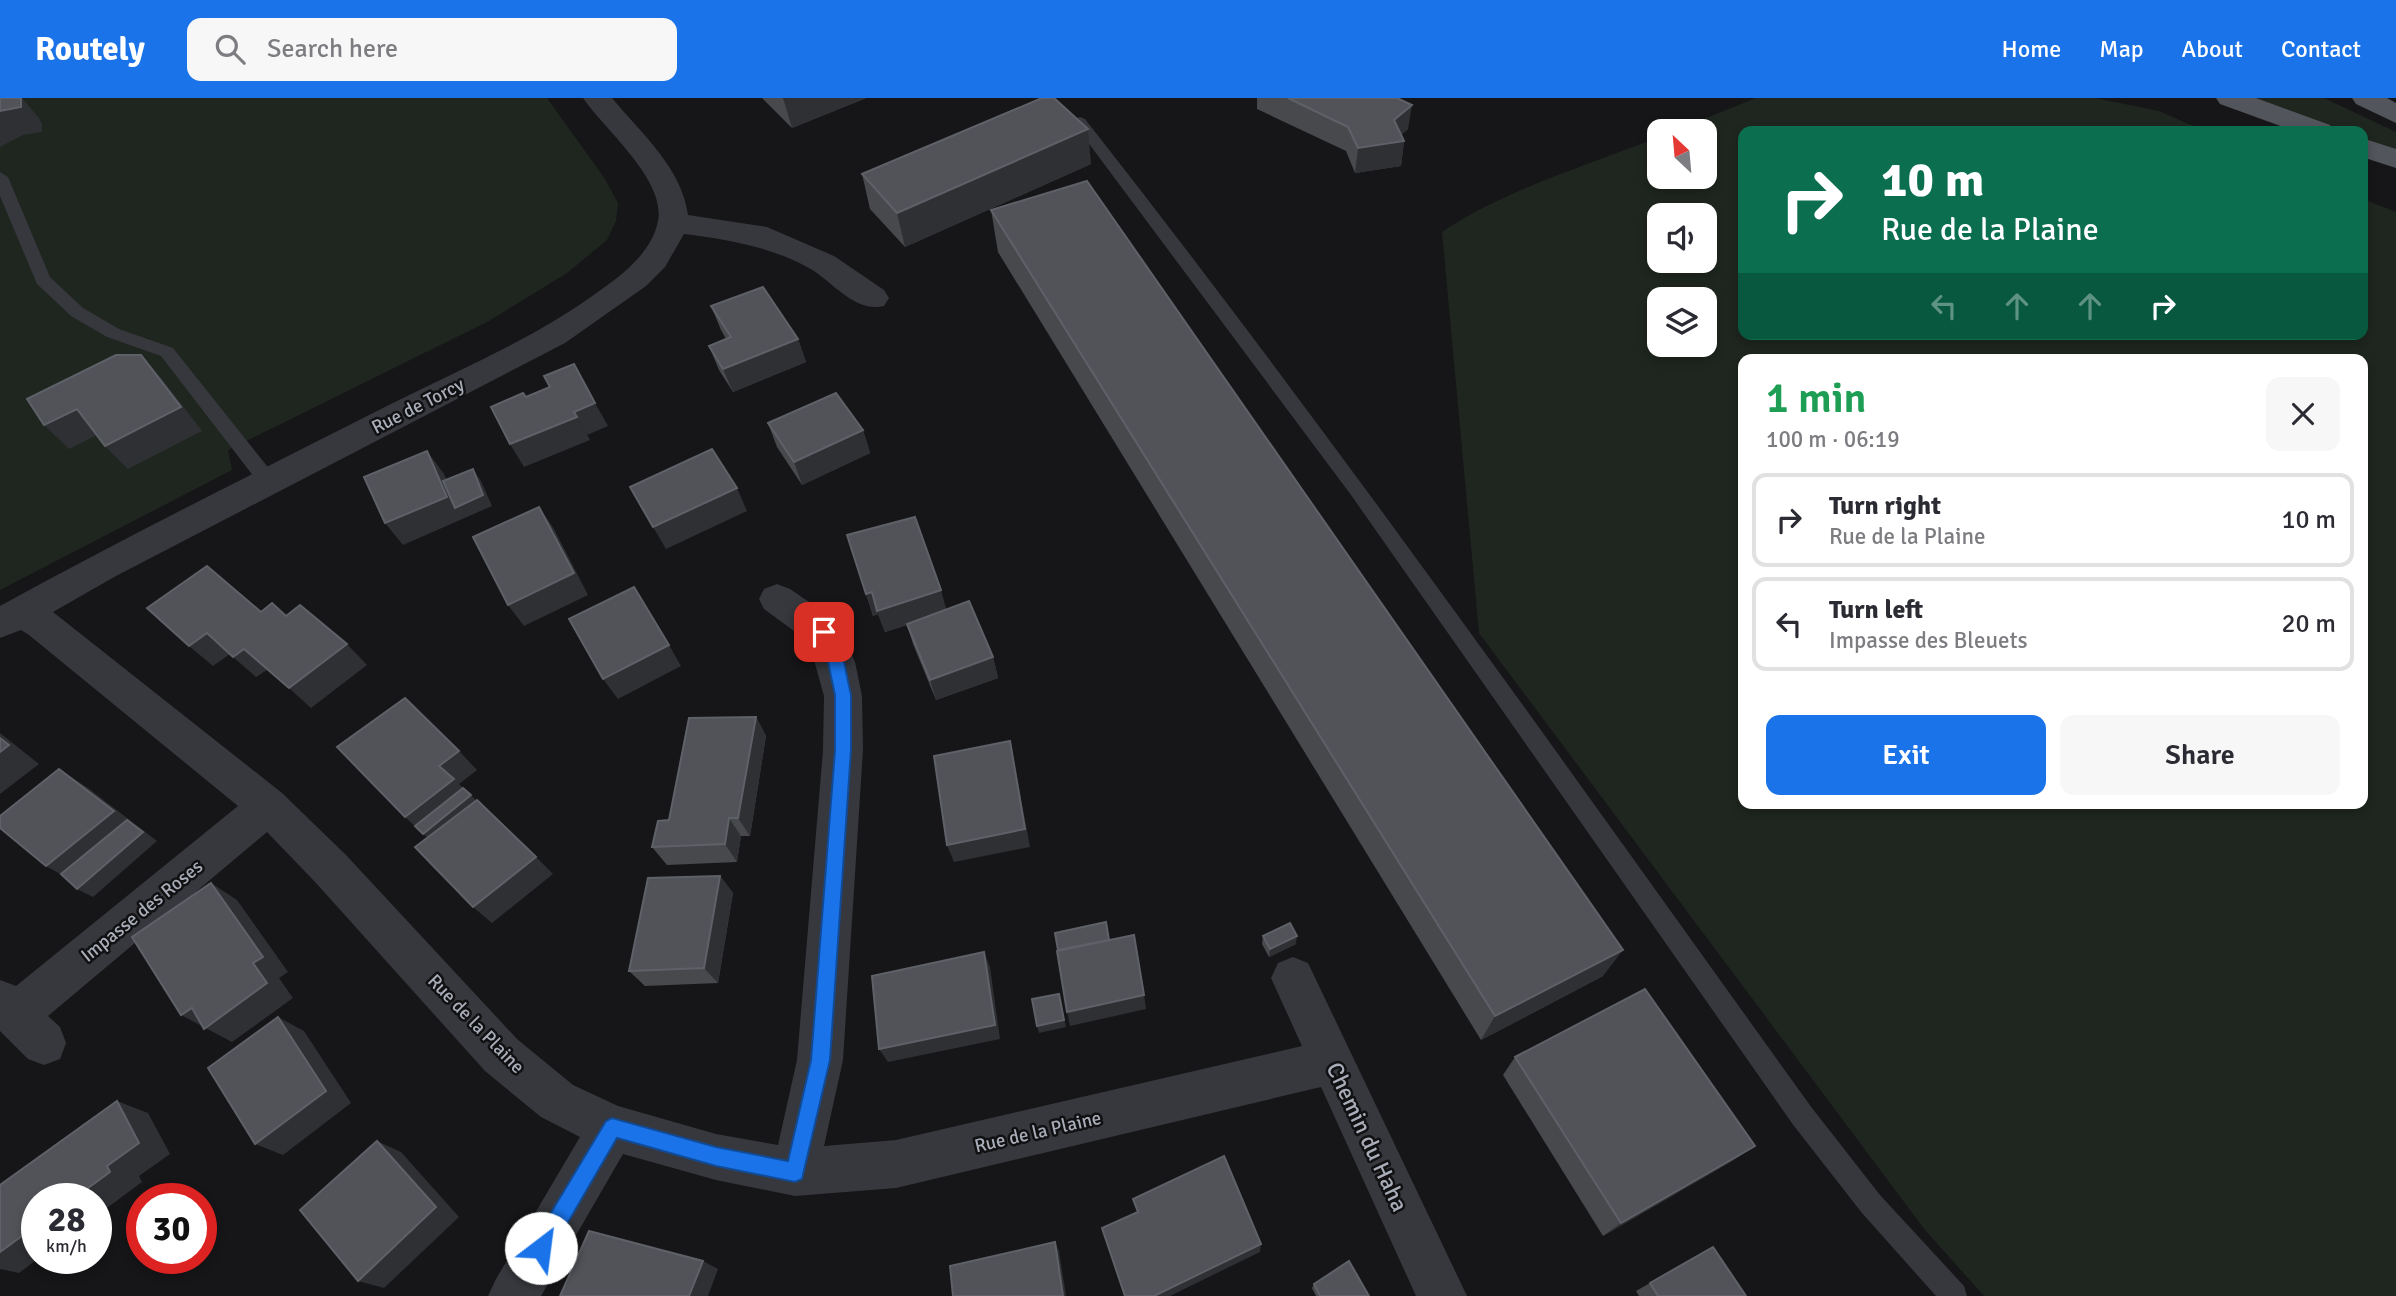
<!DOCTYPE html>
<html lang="en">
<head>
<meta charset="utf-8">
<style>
	:root { --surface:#fff; --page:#f7f7f7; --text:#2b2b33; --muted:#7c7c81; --line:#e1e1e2; --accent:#1a73e8 }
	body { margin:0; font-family:Signika,sans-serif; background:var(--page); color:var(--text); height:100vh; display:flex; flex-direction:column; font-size:26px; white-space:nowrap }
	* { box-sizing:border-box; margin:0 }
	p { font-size:23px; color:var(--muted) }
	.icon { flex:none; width:38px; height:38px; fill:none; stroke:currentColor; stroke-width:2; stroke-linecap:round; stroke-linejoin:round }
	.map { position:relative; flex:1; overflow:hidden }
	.drawer { position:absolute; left:1738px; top:256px; width:630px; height:455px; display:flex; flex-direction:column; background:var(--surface); border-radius:14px; box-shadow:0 4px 10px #0003 }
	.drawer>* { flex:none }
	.banner { position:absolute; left:1738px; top:28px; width:630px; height:214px; border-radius:14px; box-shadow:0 4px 10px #0003; background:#0b6e4f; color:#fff; overflow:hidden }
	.needle { width:46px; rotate:334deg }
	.buttons { position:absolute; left:1647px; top:21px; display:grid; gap:14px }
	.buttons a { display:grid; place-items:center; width:70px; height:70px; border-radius:14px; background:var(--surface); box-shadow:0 4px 10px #0003; font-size:35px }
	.speed { position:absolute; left:21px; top:1085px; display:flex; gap:14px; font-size:35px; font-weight:700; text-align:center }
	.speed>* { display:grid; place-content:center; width:91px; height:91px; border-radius:50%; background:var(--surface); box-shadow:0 4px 10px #0003; line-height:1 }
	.speed small { font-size:18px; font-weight:400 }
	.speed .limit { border:10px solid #d22; background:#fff; color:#111 }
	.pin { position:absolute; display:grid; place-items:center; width:60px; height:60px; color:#fff; margin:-30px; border-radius:14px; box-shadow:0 4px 10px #0006 }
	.me { position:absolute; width:77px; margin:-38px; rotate:30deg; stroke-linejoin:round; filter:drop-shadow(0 0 5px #0008) }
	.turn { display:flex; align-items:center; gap:24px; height:147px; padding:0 28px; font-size:32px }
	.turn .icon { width:91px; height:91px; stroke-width:2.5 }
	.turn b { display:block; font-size:49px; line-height:60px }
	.lanes { display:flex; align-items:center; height:66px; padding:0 28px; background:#0003; justify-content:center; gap:35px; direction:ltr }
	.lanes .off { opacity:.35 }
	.round { display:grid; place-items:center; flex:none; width:74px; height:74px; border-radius:14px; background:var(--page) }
	.overview { display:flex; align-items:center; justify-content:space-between; height:119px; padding:0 28px }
	h1 { font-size:42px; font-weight:600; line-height:52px; color:#1e9e55 }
	.primary-button { display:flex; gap:14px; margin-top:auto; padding:14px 28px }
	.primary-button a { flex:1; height:80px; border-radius:14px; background:var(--accent); color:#fff; font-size:28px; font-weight:600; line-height:80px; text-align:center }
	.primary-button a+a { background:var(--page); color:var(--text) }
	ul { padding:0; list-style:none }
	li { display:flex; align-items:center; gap:21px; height:94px; margin:0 14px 10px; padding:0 14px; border:4px solid var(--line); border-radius:14px }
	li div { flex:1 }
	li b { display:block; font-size:26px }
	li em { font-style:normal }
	header { display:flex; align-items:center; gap:42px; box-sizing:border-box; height:98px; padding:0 35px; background:var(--accent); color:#fff }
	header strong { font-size:33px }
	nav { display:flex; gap:38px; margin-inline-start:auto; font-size:24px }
	.search { width:490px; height:63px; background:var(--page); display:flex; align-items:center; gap:18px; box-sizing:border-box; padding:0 24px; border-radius:14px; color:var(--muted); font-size:26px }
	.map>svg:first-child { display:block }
	.green { fill:#1e261f; fill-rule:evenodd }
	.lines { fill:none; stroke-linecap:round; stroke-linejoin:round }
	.lane { fill:#37383d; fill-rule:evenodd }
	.street { fill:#37383d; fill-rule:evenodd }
	.primary { fill:#53555c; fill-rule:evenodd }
	.wall { fill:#47494d }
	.shaded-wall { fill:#2f3033 }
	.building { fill:#525359; stroke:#5f6168; stroke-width:2 }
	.route { fill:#1a73e8; stroke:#114b97; stroke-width:2 }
	.labels { text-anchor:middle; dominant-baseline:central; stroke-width:5; stroke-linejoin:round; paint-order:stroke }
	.street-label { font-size:19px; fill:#a8adb8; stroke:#111113 }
	.near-street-label { font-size:23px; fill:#a8adb8; stroke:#111113 }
</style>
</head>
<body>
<header>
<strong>Routely</strong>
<div class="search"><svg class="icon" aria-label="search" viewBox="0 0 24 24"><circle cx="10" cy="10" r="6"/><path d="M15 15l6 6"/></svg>Search here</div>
<nav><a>Home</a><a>Map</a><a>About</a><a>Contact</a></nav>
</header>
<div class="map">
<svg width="2396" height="1198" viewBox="0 0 2396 1198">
	<rect width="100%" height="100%" fill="#161618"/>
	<!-- green -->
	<g class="green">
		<path d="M0 0H547L605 81 618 105 616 123 607 142 567 175 489 223 228 352 232 372 0 492Z"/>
		<path d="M1756 0H2095L2159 13 2205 33H1743V236H2362L2363 101 2396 114V1198H1984L1925 1132 1479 535 1442 134C1499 94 1593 65 1659 39V79H1704V33H1674ZM1704 117V163H1659V117ZM1704 201V247H1659V201ZM1743 261H2362V705H1743Z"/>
		<path d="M2251 0H2324L2396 34V53L2363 40 2362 33H2344Z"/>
	</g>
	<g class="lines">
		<!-- lane -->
		<g class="lane">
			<path d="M1080 19 1085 21C1338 343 1573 678 1812 1010L1880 1097 1964 1188 1967 1198H1936L1862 1115 1794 1028 1351 397 1075 27V21Z"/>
			<path d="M0 74 8 79 50 179 83 210 119 231 173 250 275 378 277 383 275 388H261L161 258 107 239 71 218 37 186 0 98Z"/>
		</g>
		<!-- street -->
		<path class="street" d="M583 0H612C641 35 682 70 688 117L767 129 834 158 884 192 889 200 884 208C857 215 835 187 814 173 774 149 730 142 684 136L665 169 646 188 565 245 116 478 53 514 282 695 346 757 517 941 573 987 618 1008 716 1036 778 1047 797 962 823 652 824 598 809 544 764 511 759 501 764 491 777 486 790 491 837 523 855 564 862 598 863 652 843 962 824 1048 896 1042 1302 948 1271 880 1278 865 1293 859 1308 865 1467 1198H1416L1321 989 896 1090 795 1098 716 1082 623 1056 541 1198H488L496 1181 580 1039 541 1019 485 973 316 785 267 734 48 918 60 929 66 945 60 961 44 967 28 961 0 933V882L16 888 238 708 29 537 21 532 0 540V508C127 438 259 373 389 307 461 271 538 239 602 191 626 174 652 153 658 123 666 82 605 32 583 0Z"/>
		<!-- primary -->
		<g class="primary">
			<path d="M2216 0H2256L2330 27 2334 33H2294L2220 6Z"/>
			<path d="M2352 0H2387L2396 5V25L2356 6Z"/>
			<path d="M2362 40 2396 51V70L2362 59Z"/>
		</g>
	</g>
	<!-- wall -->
	<g class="wall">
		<path d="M762 0H866L792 30Z"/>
		<path d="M1257 0H1397L1408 31 1401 37 1404 43 1401 68 1355 75 1346 53 1257 11Z"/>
		<path d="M1091 66 905 149 870 111 862 76Z"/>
		<path d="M991 112 1603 878 1481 942 998 154Z"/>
		<path d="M711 208 798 241 806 264 733 294 719 272 709 248 726 241 721 232Z"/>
		<path d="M768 325 863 332 870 355 802 387 777 349Z"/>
		<path d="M866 496 946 511 993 559 998 580 936 602 913 546 907 527 885 534 878 516 873 518Z"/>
		<path d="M756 619 766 638 750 738H741L737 764 667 767 652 749 669 722Z"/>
		<path d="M720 778 733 795 718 885 645 888 629 873Z"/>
		<path d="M1263 838 1296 846 1269 859 1262 846Z"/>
		<path d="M1515 959 1755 1048 1732 1063 1603 1138 1503 977Z"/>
		<path d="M1713 1149 1746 1198H1639L1636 1193Z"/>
		<path d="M1314 1186 1369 1198H1316L1312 1190Z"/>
	</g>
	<!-- shaded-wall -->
	<g class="shaded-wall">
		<path d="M21 0H22L39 20 42 26V34L23 37 0 49V13Z"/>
		<path d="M783 0H866L792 30Z"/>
		<path d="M1412 7 1408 31 1392 45 1404 43 1401 68 1355 75 1358 50Z"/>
		<path d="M1088 31 1091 66 905 149 897 115Z"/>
		<path d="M798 241 806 264 733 294 723 271Z"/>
		<path d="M141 257 162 281 202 333 128 371 105 348Z"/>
		<path d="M595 305 608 328 587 337 574 314Z"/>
		<path d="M77 311 101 335 69 351 44 327Z"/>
		<path d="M577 319 590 342 524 369 510 346Z"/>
		<path d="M863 332 870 355 802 387 794 364Z"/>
		<path d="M427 353 444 376 458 409 473 371 481 383 492 408 403 447 385 425Z"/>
		<path d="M737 390 747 413 666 451 653 429Z"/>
		<path d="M539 409 554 431 588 497 524 528 508 507Z"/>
		<path d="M941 492 947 514 885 534 878 516 873 518 866 496 872 494Z"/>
		<path d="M207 535 230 556 213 568 189 548Z"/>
		<path d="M347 546 367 567 311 610 289 590Z"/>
		<path d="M669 547 681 568 618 601 603 581Z"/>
		<path d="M244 551 267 572 256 579 233 559Z"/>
		<path d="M993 559 998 580 936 602 930 582Z"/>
		<path d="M756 619 766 638 750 738 738 720Z"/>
		<path d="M0 635 39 666 0 696Z"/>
		<path d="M1010 643 1014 662 1030 749 954 764 947 747Z"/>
		<path d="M459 653 477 672 459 686 481 707 433 745 405 719 439 668Z"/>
		<path d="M59 671 88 690 157 743 93 799 77 791 76 785 46 768Z"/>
		<path d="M729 720 741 738 737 764 725 746Z"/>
		<path d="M536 759 553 776 492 825 473 809Z"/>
		<path d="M720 778 733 795 718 885 704 870Z"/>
		<path d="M211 785 237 802 288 874 279 880 293 900 232 944 181 917 253 865Z"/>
		<path d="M1297 838 1296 846 1269 859 1270 851Z"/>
		<path d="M1623 852 1603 878 1481 942 1495 918Z"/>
		<path d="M984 854 990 869 1000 941 888 964 879 951Z"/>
		<path d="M1059 896 1066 929 1039 935 1037 928Z"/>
		<path d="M1144 897 1146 911 1070 928 1067 914Z"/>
		<path d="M278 919 304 933 351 1005 283 1057 255 1046Z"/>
		<path d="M117 1003 148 1015 170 1056 139 1078 142 1084 96 1118V1101H73L107 1068Z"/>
		<path d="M377 1043 401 1054 459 1119 384 1190 358 1183Z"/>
		<path d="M1755 1048 1732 1063 1603 1138 1621 1125Z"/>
		<path d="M37 1127V1160H39L19 1175 0 1171V1154Z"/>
		<path d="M1055 1144 1059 1153 1066 1198H1063Z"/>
		<path d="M1261 1146 1260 1154 1170 1198H1154Z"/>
		<path d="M703 1163 718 1171 708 1198H689Z"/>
	</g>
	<!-- building -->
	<g class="building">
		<path d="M0 0H21V9L0 13Z"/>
		<path d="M1042 0H1054L1088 31 897 115 862 76Z"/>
		<path d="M1288 0H1397L1412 7 1394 22 1404 43 1358 50 1348 29Z"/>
		<path d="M1087 83 1623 852 1495 918 991 112Z"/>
		<path d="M763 189 798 241 723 271 709 248 731 239 711 208Z"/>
		<path d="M116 257H141L181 309 105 348 77 311 44 327 27 301Z"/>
		<path d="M574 266 595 305 574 314 577 319 510 346 491 309 523 295 526 299 550 289 544 278Z"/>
		<path d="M836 295 863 332 794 364 768 325Z"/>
		<path d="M712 351 737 390 653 429 630 389Z"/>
		<path d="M427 353 447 399 385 425 364 379Z"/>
		<path d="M473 371 483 397 455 410 443 383Z"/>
		<path d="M539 409 574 475 508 507 473 439Z"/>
		<path d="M915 419 941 492 877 513 872 494 866 496 847 437Z"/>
		<path d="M207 468 261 514 272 505 286 518 300 507 347 546 289 590 244 551 233 559 207 535 189 548 147 510Z"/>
		<path d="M634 489 669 547 603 581 569 521Z"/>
		<path d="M969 503 993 559 930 582 907 526Z"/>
		<path d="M405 600 459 653 439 668 454 681 405 719 337 649Z"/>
		<path d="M756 619 738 720H729L725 746 652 749 658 723 669 722 689 620Z"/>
		<path d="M0 640 9 647 0 654Z"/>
		<path d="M1010 643 1025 731 947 747 934 658Z"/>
		<path d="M59 671 114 713 46 768 0 730V718Z"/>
		<path d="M463 690 471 697 423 736 415 728Z"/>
		<path d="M477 702 536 759 473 809 415 749Z"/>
		<path d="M127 722 143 734 77 791 61 776Z"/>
		<path d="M720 778 704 870 629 873 648 780Z"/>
		<path d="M211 785 263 859 253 865 267 885 204 931 192 910 181 917 132 839Z"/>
		<path d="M1106 824 1109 842 1058 852 1055 835Z"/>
		<path d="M1290 825 1297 838 1270 851 1263 838Z"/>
		<path d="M1134 837 1144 897 1067 914 1057 853Z"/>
		<path d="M984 854 995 927 879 951 872 878Z"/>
		<path d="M1645 891 1755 1048 1621 1125 1515 959Z"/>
		<path d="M1059 896 1064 922 1037 928 1032 901Z"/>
		<path d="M278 919 326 993 255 1046 208 970Z"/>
		<path d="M117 1003 139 1045 107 1068 110 1074 73 1101H37V1127L0 1154V1087Z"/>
		<path d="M377 1043 436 1109 358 1183 300 1112Z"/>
		<path d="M1224 1058 1261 1146 1154 1198H1125L1102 1130 1138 1114 1133 1101Z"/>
		<path d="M589 1133 703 1163 689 1198H560Z"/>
		<path d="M1055 1144 1063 1198H953L950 1168Z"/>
		<path d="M1713 1149 1746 1198H1658L1650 1185Z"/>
		<path d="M1349 1163 1369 1198H1320L1314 1186Z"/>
	</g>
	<!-- route -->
	<path class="route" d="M824 527 830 529 844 564 851 597V652L830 962 802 1081 795 1084 716 1068 617 1040 549 1157 541 1160 534 1157 531 1150 534 1143 606 1023 612 1020 716 1049 788 1063 811 962 835 652V597L828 564 817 534Z"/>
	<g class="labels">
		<!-- street labels -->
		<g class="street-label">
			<text transform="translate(418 308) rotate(-27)">Rue de Torcy</text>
			<text transform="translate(142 813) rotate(-39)">Impasse des Roses</text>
			<text transform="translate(476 926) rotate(46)">Rue de la Plaine</text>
			<text transform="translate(1038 1034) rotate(-13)">Rue de la Plaine</text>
		</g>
		<!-- near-street labels -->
		<g class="near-street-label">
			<text transform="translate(1367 1039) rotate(65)">Chemin du Haha</text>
		</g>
	</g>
</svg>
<div class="buttons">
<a><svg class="needle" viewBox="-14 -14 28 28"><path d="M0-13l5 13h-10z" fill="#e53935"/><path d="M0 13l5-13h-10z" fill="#7c7c81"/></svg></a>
<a><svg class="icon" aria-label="sound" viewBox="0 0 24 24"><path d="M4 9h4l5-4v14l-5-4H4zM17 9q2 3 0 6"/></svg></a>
<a><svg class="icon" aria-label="layers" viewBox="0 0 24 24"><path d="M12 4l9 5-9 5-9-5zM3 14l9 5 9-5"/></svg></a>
</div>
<div class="speed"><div>28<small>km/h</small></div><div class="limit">30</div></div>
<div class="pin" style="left:824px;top:534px;background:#d93025"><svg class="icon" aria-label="arrive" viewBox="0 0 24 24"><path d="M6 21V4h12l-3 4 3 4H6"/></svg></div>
<svg class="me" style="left:541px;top:1150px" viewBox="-20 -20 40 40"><circle r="19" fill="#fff"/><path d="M0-13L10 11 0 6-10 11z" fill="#1a73e8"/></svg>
<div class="banner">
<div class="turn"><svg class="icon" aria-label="right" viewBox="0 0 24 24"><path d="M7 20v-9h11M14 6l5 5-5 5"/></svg><div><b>10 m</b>Rue de la Plaine</div></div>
<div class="lanes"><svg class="icon off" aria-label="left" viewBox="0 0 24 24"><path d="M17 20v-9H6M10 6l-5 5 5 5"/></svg><svg class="icon off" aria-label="ahead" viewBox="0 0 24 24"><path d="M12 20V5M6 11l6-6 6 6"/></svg><svg class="icon off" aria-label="ahead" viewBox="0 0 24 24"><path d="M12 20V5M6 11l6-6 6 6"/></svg><svg class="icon" aria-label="right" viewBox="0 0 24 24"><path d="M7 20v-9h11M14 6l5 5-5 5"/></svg></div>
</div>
<section class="drawer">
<div class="overview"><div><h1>1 min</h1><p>100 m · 06:19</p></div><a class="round"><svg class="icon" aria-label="close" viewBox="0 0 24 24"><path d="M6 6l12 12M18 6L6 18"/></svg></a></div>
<ul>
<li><svg class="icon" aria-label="right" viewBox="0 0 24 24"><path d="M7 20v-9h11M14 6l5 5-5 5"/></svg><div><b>Turn right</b><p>Rue de la Plaine</p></div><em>10 m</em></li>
<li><svg class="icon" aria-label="left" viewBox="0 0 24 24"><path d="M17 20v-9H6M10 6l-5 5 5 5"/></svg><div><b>Turn left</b><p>Impasse des Bleuets</p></div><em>20 m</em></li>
</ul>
<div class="primary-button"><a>Exit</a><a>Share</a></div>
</section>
</div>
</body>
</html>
